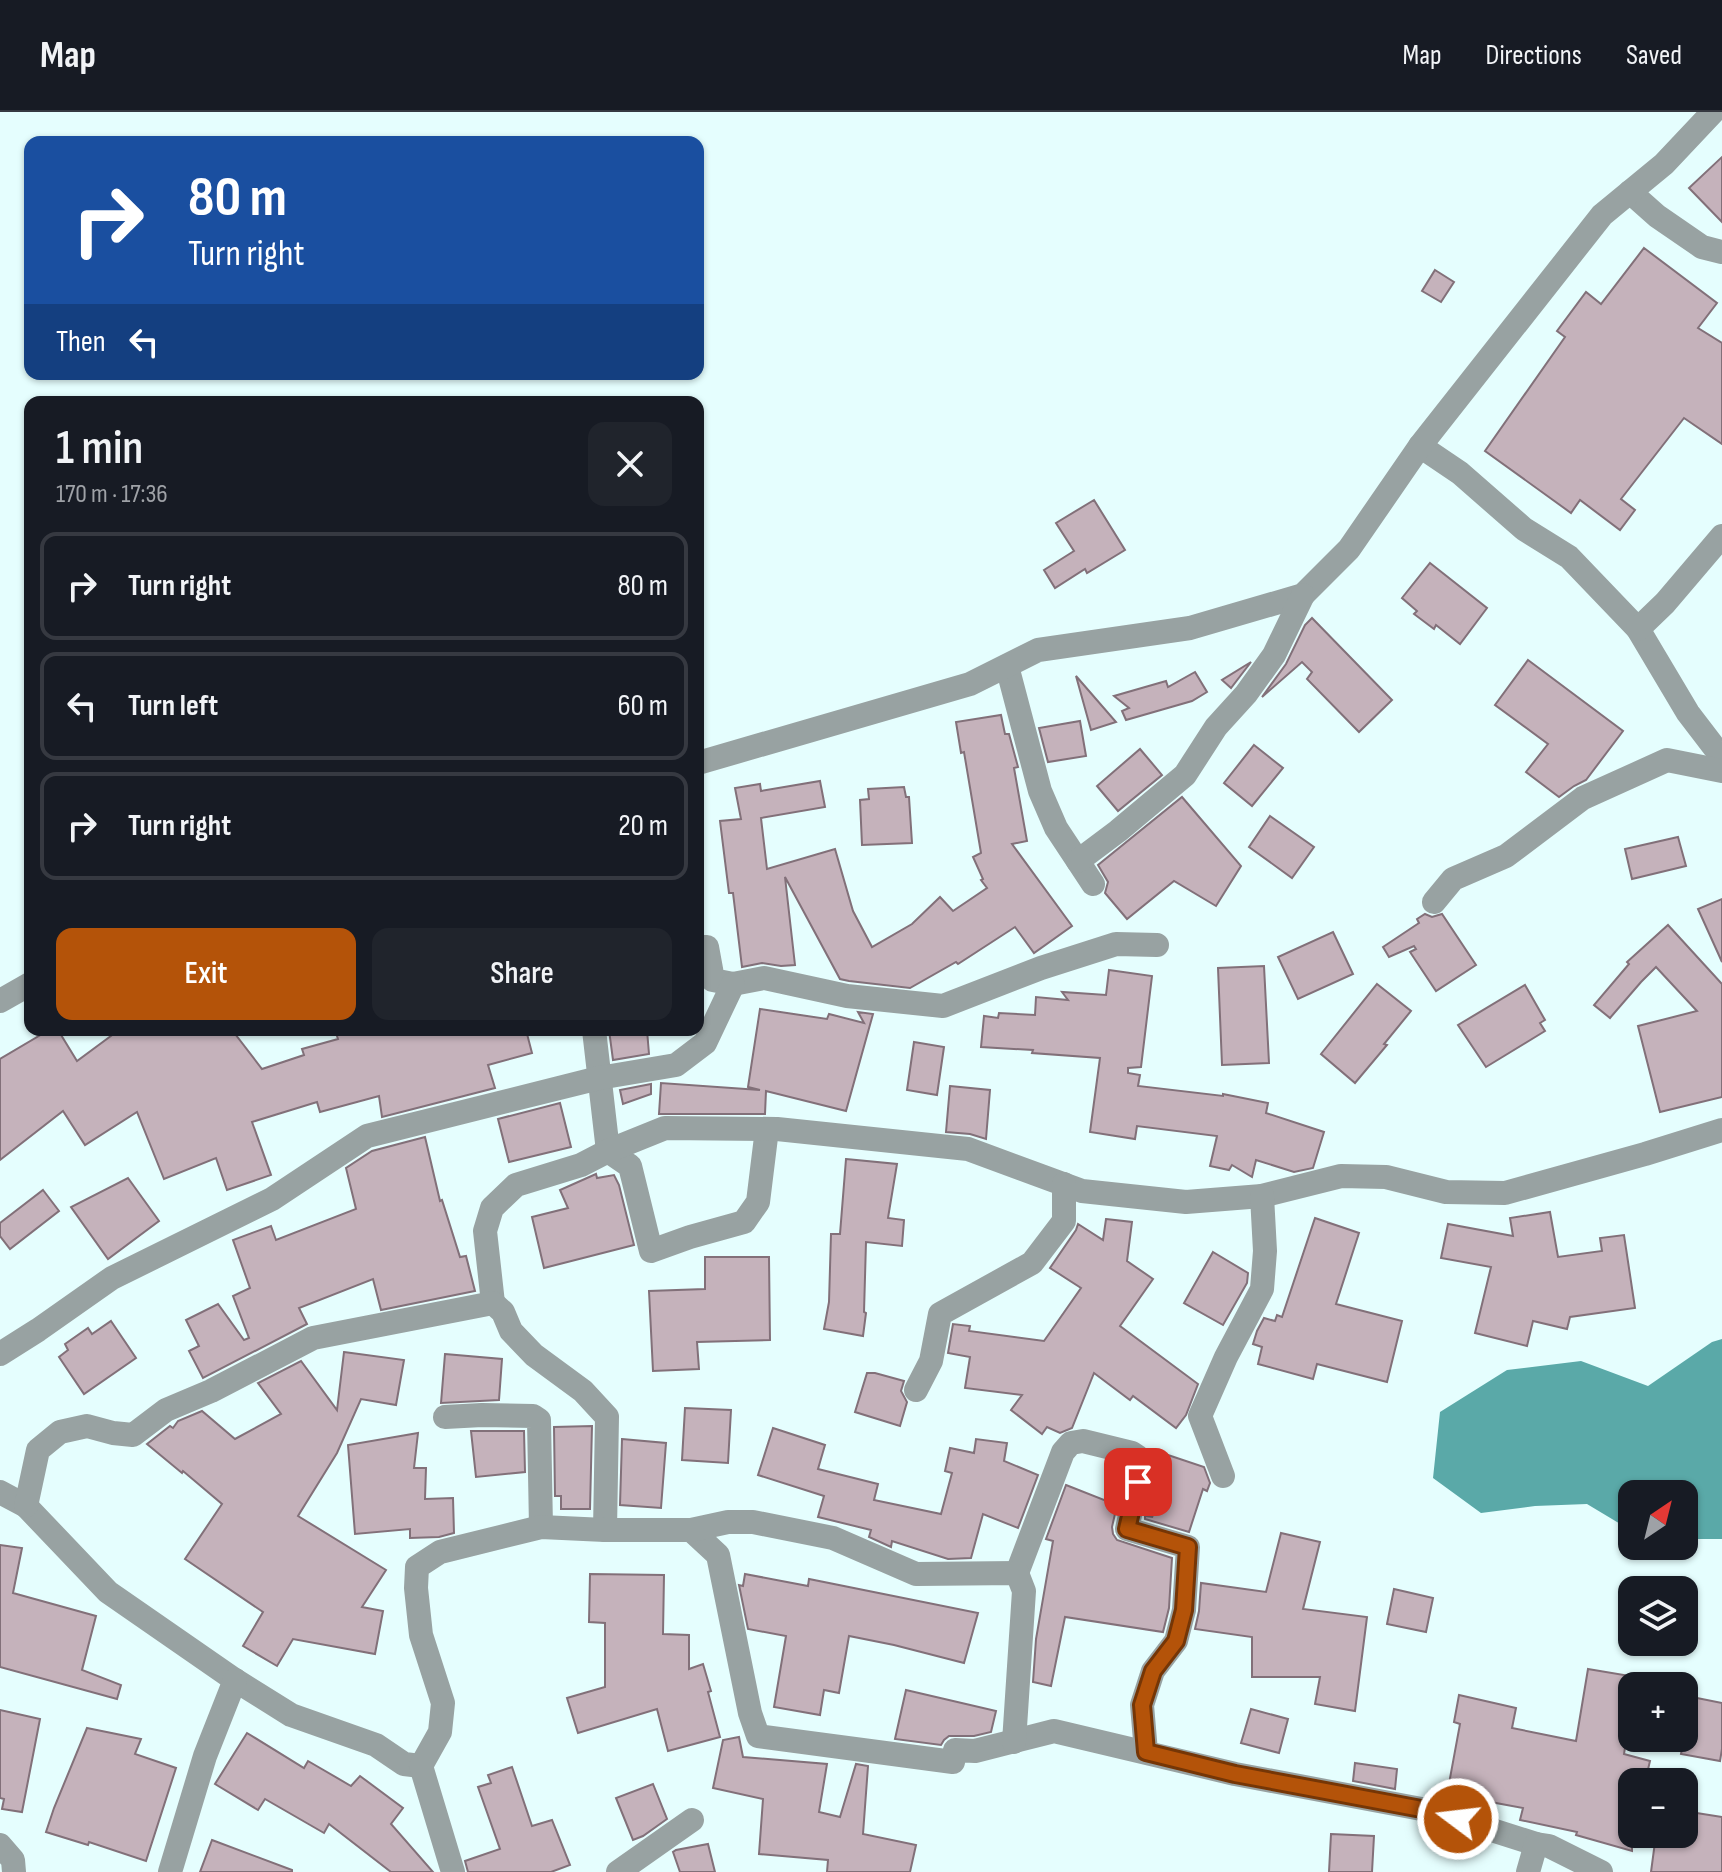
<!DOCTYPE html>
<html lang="en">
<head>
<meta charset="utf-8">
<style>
	:root { --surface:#171b24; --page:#20242c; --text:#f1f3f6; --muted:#9ea1a6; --line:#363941; --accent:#b45309 }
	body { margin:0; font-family:"Sofia Sans Condensed",sans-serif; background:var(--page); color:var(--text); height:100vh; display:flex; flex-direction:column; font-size:30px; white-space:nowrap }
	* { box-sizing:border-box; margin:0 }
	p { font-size:26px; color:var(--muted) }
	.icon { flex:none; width:44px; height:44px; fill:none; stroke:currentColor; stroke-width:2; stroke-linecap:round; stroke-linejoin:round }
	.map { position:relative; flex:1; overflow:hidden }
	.drawer { position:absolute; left:24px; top:284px; width:680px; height:640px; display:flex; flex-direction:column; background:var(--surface); border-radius:16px; box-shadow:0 2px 6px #0004 }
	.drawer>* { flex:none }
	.hud { position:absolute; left:24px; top:24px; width:680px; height:244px; border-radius:16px; box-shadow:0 2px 6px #0004; background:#1a4fa0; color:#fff; overflow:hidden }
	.needle { width:52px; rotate:35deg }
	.controls { position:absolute; left:1618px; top:1368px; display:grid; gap:16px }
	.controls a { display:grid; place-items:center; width:80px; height:80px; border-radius:16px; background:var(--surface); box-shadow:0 2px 6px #0004; font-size:40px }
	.pin { position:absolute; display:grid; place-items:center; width:68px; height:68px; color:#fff; margin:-34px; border-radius:16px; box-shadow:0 4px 12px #0006 }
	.me { position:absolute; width:88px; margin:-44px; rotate:285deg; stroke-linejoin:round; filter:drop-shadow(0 0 6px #0008) }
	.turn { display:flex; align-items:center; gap:28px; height:168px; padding:0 32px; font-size:36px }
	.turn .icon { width:104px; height:104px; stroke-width:2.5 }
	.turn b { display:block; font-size:56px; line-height:68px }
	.then { display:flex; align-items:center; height:76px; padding:0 32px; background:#0003; gap:16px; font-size:30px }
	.round { display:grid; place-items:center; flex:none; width:84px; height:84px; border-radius:16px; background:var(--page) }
	.overview { display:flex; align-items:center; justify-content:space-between; height:136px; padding:0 32px }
	h1 { font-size:48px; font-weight:600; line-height:60px }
	.cta { display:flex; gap:16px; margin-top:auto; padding:16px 32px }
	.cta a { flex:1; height:92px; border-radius:16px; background:var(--accent); color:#fff; font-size:32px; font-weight:600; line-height:92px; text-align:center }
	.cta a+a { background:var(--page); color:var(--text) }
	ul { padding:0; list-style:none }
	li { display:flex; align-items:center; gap:24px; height:108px; margin:0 16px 12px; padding:0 16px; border:4px solid var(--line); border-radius:16px }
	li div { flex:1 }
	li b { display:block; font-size:30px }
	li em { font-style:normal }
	header { display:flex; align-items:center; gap:48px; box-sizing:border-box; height:112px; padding:0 40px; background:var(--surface); border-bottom:2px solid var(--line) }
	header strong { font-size:38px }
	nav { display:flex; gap:44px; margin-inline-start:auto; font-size:28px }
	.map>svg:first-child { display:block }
	.water { fill:#5aa9a8 }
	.building { fill:#c5b2bb; stroke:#827079; stroke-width:2 }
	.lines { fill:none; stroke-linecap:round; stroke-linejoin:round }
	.minor { stroke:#98a2a2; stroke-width:24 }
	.route-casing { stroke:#753606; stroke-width:20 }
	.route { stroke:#b45309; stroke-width:14 }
</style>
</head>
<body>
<header>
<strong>Map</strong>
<nav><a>Map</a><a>Directions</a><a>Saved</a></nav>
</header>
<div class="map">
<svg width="1722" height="1760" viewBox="0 0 1722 1760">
	<rect width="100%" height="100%" fill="#e5fefe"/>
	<!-- water -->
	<path class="water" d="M1722 1227V1427H1684V1382H1632V1419L1587 1392 1535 1394 1481 1401 1433 1366 1440 1300 1507 1258 1581 1249 1648 1274 1712 1230Z"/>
	<!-- building -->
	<g class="building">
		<path d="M1722 45V110L1689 76Z"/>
		<path d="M1644 136 1717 191 1698 216 1722 231V332L1684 306 1621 387 1635 398 1620 418 1580 388 1571 401 1485 339 1565 225 1557 219 1586 180 1601 192Z"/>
		<path d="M1435 158 1454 170 1441 190 1422 179Z"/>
		<path d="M1094 388 1125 438 1087 461 1085 457 1055 476 1044 458 1074 439 1056 411Z"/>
		<path d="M1430 451 1487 496 1460 532 1436 513 1434 517 1414 502 1417 499 1402 486Z"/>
		<path d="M1312 506 1392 588 1359 620 1307 567 1312 560 1302 550 1262 585 1286 552 1305 513Z"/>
		<path d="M1528 548 1623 619 1586 668 1574 674 1559 685 1526 660 1548 632 1495 593Z"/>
		<path d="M1251 550 1231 576 1222 568Z"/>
		<path d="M1195 560 1207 580 1192 589 1126 608 1122 599 1129 596 1114 584 1166 569 1168 575Z"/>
		<path d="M1076 564 1116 610 1091 618Z"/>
		<path d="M1001 603 1005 622H1009L1018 655 1014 656 1027 729 1012 732 1072 814 1034 841 1015 815 958 852 956 850 910 876 849 869 840 867 785 765 795 853 781 854 762 851 742 855 733 781H729L720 709 741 707 735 676 760 672 761 679 820 669 825 695 761 706 767 757 835 737 853 799 872 835 912 812 940 785 953 799 987 776 981 768 983 767 973 745 981 741 964 640 961 641 956 610Z"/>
		<path d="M1080 609 1086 644 1048 650 1039 616Z"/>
		<path d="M1254 633 1283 656 1252 694 1224 671Z"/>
		<path d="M1140 637 1162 663 1118 699 1097 674Z"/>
		<path d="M904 675 906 685H909L912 731 862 733 860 688 869 687 868 677Z"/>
		<path d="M1182 685 1241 754 1216 794 1174 769 1127 807 1105 781 1108 770 1098 753Z"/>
		<path d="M1270 704 1314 735 1292 766 1249 735Z"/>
		<path d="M1678 725 1686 754 1632 767 1625 737Z"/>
		<path d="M1722 787V850L1698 797Z"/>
		<path d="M1425 802 1432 805 1442 802 1476 853 1436 879 1410 840 1416 837 1414 834 1389 845 1383 835 1419 811 1417 807Z"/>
		<path d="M1668 813 1722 872V985L1660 1000 1638 914 1697 899 1656 855 1641 870 1610 906 1594 893 1629 852 1627 850Z"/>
		<path d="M1333 820 1353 862 1298 887 1278 845Z"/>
		<path d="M1264 854 1269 951 1222 953 1218 856Z"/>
		<path d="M1109 858 1152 864 1141 955 1128 956V961L1140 963 1138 974 1223 984V982L1268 991 1266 1001 1324 1020 1313 1056 1294 1060 1256 1048 1252 1065 1232 1053 1229 1058 1210 1054 1217 1024 1137 1014 1135 1027 1090 1020 1100 946 1032 941 1033 938 981 935 984 904 998 906 999 901 1035 903 1036 885 1068 888 1062 880 1106 883Z"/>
		<path d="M1377 872 1411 899 1384 932 1387 933 1355 971 1321 942Z"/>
		<path d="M1525 873 1545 908 1540 911 1545 919 1486 955 1458 913Z"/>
		<path d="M760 897 827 907 829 902 864 911 858 900 873 902 846 999 766 979 765 1002H659L661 971 760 978 748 975Z"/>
		<path d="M49 918H58L77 949 119 918H232L262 957 304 943 302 937 338 927 335 918 366 920 376 918H526L532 941 488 953 495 976 382 1005 379 984 320 1000 317 990 252 1010 271 1063 227 1078 216 1046 164 1067 137 1000 85 1033 63 999 0 1048V947Z"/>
		<path d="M609 918H647L649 942 613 948Z"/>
		<path d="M914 930 944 935 937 983 907 978Z"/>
		<path d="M651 972V982L623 992 620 978Z"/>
		<path d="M950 974 990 978 986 1027 970 1022 946 1020Z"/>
		<path d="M560 991 571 1035 509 1050 498 1007Z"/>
		<path d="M425 1025 440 1089 442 1088 460 1145 466 1144 475 1179 381 1198 373 1167 299 1196 307 1212 203 1266 189 1239 199 1234 186 1208 218 1192 244 1228 249 1226 233 1184 250 1176 233 1128 271 1114 276 1128 356 1097 346 1056 372 1039Z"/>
		<path d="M846 1047 897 1052 888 1106 904 1108 902 1134 866 1130 864 1200 866 1201 863 1224 824 1217 829 1190 831 1122H840Z"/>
		<path d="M596 1062 597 1066 614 1063 619 1073 634 1133 544 1156 532 1105 568 1096 560 1078Z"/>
		<path d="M128 1066 159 1109 108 1147 71 1095Z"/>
		<path d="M43 1078 59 1099 10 1137 0 1124V1111Z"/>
		<path d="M1550 1100 1558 1145 1602 1139 1600 1126 1624 1123 1635 1196 1570 1205 1567 1217 1533 1209 1527 1234 1475 1221 1491 1155 1441 1146 1448 1112 1513 1124 1510 1106Z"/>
		<path d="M1315 1106 1359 1121 1336 1192 1402 1209 1387 1270 1317 1252 1313 1267 1258 1252 1262 1235 1253 1232 1257 1219 1264 1206 1275 1209 1277 1203 1282 1205Z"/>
		<path d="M1106 1107 1132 1110 1127 1149 1153 1167 1120 1214 1198 1272 1186 1303 1176 1316 1133 1284 1130 1288 1094 1261 1072 1316 1060 1321 1047 1315 1042 1322 1011 1298 1022 1283 965 1276 970 1245 948 1241 953 1212 970 1214 969 1219 1044 1229 1081 1176 1050 1156 1076 1118 1078 1112 1103 1128Z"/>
		<path d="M1213 1140 1248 1161 1247 1171 1223 1213 1184 1191Z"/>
		<path d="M705 1145H769L770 1228 697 1230 699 1257 653 1259 649 1179 705 1177Z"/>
		<path d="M111 1209 136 1246 84 1282 59 1245 68 1238 65 1232 88 1216 92 1222Z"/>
		<path d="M344 1240 404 1248 396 1293 361 1287 337 1341 298 1404 386 1458 362 1495 383 1499 375 1542 293 1527 277 1554 243 1534 263 1500 185 1447 222 1392 183 1359 182 1361 147 1332 170 1314 173 1316 178 1309 202 1299 235 1327 281 1302 258 1271 301 1249 337 1298Z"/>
		<path d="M445 1242 502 1247 499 1288 441 1291Z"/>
		<path d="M867 1261H875L904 1269 901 1279 907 1290 900 1314 855 1300Z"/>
		<path d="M685 1296 731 1298 728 1351 682 1348Z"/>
		<path d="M592 1314 590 1397H561V1384H555L554 1315Z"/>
		<path d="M773 1316 825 1333 818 1357 878 1372 874 1388 941 1402 952 1361 945 1359 950 1336 974 1341 976 1327 1007 1331 1004 1349 1038 1363 1018 1416 983 1402 971 1446 948 1447 892 1429 891 1435 869 1425 871 1418 818 1405 824 1384 758 1363Z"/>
		<path d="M471 1319H524L525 1360 476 1365Z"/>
		<path d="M418 1321 414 1356H426L425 1387 453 1386 454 1421 439 1425 410 1426V1417L355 1422 348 1333Z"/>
		<path d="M622 1327 666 1331 661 1396 620 1393Z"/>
		<path d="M1162 1341 1204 1355 1210 1371 1207 1379 1203 1377 1189 1420 1145 1407V1404L1153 1405 1146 1400 1154 1363Z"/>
		<path d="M1066 1373 1117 1393 1112 1415 1113 1422 1117 1428 1172 1446 1169 1496 1163 1520 1065 1505 1051 1574 1033 1570 1036 1527 1053 1429 1046 1427Z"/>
		<path d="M1281 1421 1320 1430 1303 1497 1367 1505 1355 1599 1315 1592 1320 1565H1252V1525L1195 1517 1199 1499 1201 1471 1266 1480Z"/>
		<path d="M0 1433 22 1436 13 1481 96 1504 82 1558 121 1573 117 1587 0 1555Z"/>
		<path d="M590 1462 664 1463 663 1522 689 1523V1557L703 1552 711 1579 708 1580 720 1625 668 1639 657 1597 578 1621 567 1586 605 1575V1511L589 1510Z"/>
		<path d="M745 1462 808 1474 809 1467 978 1501 964 1551 894 1533 849 1524 839 1581 824 1578 820 1603 774 1595 786 1524 748 1517 739 1473 743 1474Z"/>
		<path d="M1394 1477 1433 1486 1426 1520 1387 1512Z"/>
		<path d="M1588 1557 1636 1565 1635 1574H1632V1591L1624 1642 1650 1649 1645 1670H1632V1739L1576 1723 1577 1720 1520 1708 1523 1696 1485 1689 1483 1699 1446 1688 1460 1612 1454 1610 1459 1583 1516 1596 1512 1616 1576 1629Z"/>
		<path d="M906 1578 996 1599 991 1620 974 1624H949L944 1628 941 1633 895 1627Z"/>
		<path d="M1692 1585 1722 1591V1637L1720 1649 1681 1642Z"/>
		<path d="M1251 1597 1288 1607 1279 1641 1241 1631Z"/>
		<path d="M0 1598 40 1607 22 1700 2 1697 4 1687 0 1686Z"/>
		<path d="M87 1616 141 1627 135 1642 176 1656 146 1749 89 1730 88 1733 46 1720 54 1696Z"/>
		<path d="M247 1621 304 1656 308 1649 351 1674 360 1664 403 1696 391 1712 433 1760H391L329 1712 324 1721 265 1687 258 1698 215 1672Z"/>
		<path d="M739 1625 743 1645 827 1652 819 1700 840 1705 856 1652 868 1654 863 1722 916 1733 910 1760H827L828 1748 759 1742 763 1687 713 1676 723 1628Z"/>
		<path d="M1355 1651 1397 1657 1395 1677 1353 1669Z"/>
		<path d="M512 1655 532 1714 552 1708 570 1753 551 1760H468L465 1749 500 1737 478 1675 491 1671 488 1663Z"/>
		<path d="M653 1672 667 1707 643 1724 633 1728 616 1686Z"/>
		<path d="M1684 1699 1722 1705V1760H1651L1655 1730 1684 1734Z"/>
		<path d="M1331 1722 1374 1724 1372 1760H1329Z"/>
		<path d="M212 1728 292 1758V1760H200Z"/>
		<path d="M708 1732 715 1760H680L673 1740 676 1738Z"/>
	</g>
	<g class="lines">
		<!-- minor -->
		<g class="minor">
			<path d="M1630 80 1657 104 1702 135 1722 140"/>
			<path d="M1420 334 1460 361 1524 417 1569 445 1638 517 1688 601 1714 635 1722 641"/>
			<path d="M1638 517 1665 491 1722 424"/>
			<path d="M1007 554 1040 679 1056 716 1093 772"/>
			<path d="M698 651 970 572 1038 538 1190 516 1303 483 1349 437 1420 334 1602 103 1664 52 1713 0"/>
			<path d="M1078 749 1118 719 1185 663 1216 615 1246 582 1274 543 1303 483"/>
			<path d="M1434 790 1453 767 1506 744 1583 686 1667 648 1722 659"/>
			<path d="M698 835H707L713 868 733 872 764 866 847 884 943 894 1041 856 1116 832 1157 833"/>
			<path d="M0 889 30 872"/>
			<path d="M594 918 608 1039 630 1054 651 1139 690 1125 744 1110 758 1090 767 1017"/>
			<path d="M493 1191 485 1119 492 1096 516 1073 581 1053 608 1039 665 1016 777 1017 968 1037 1082 1079 1186 1090 1262 1084 1341 1064 1386 1065 1446 1080 1505 1081 1645 1042 1722 1018"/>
			<path d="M0 1242 38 1218 112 1166 272 1087 367 1024 599 966 676 953 705 931 733 872"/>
			<path d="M916 1278 931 1249 940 1202 1032 1151 1064 1109V1072"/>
			<path d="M445 1305 482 1303 533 1304 539 1308 541 1415"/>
			<path d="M1223 1364 1200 1304 1226 1245 1262 1177 1265 1139 1262 1084"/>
			<path d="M0 1380 26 1394 108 1480 235 1568 291 1603 376 1633 404 1652 421 1654"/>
			<path d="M26 1394 38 1338 60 1320 87 1314 113 1321 133 1323 166 1298 211 1279 313 1226 493 1191 503 1200 511 1219 534 1243 583 1279 607 1305 605 1418"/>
			<path d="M691 1418 718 1443 750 1601 758 1624 953 1650 955 1638 975 1639 1054 1619 1235 1662 1432 1699 1536 1732"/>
			<path d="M1017 1461 1063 1340 1071 1331 1083 1329 1132 1341 1138 1345 1141 1353 1127 1417 1188 1435 1184 1498 1176 1529 1153 1559 1142 1593 1146 1640"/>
			<path d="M0 1733 13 1748 14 1760"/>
			<path d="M170 1760 205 1644 235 1568"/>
			<path d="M453 1760 421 1654 440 1620 443 1591 421 1523 416 1476 417 1455 440 1440 541 1415 605 1418H691L728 1410H753L833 1426 916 1462 1017 1461 1024 1479 1014 1630"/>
			<path d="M618 1760 692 1708"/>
			<path d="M1528 1760 1536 1732 1549 1734 1601 1760"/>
		</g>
	</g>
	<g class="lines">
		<defs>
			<path id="route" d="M1138 1370 1127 1417 1188 1435 1184 1498 1176 1529 1153 1559 1142 1593 1146 1640 1235 1662 1432 1699 1458 1707"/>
		</defs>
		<!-- route casing -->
		<use href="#route" class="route-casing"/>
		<!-- route -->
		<use href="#route" class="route"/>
	</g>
</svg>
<div class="controls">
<a><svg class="needle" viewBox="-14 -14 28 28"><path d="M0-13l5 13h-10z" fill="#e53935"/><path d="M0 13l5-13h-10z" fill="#9ea1a6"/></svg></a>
<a><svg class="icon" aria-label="layers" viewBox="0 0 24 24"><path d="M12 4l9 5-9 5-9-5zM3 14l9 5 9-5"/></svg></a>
<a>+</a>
<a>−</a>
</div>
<div class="pin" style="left:1138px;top:1370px;background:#d93025"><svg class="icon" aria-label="arrive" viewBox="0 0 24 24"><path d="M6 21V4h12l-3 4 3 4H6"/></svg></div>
<svg class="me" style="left:1458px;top:1707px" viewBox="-20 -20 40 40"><circle r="17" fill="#b45309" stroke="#fff" stroke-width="3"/><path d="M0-11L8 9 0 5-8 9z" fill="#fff"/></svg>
<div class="hud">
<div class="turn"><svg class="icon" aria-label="right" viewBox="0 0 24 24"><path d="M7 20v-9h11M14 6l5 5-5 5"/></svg><div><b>80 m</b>Turn right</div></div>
<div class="then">Then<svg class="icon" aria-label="left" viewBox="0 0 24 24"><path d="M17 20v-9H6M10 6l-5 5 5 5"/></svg></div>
</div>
<section class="drawer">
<div class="overview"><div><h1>1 min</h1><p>170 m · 17:36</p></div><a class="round"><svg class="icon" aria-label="close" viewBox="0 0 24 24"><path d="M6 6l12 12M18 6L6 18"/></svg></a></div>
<ul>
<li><svg class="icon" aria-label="right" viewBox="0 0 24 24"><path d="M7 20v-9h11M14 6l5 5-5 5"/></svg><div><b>Turn right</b></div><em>80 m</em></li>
<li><svg class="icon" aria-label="left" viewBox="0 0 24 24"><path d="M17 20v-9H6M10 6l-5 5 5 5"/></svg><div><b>Turn left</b></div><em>60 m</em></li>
<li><svg class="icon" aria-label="right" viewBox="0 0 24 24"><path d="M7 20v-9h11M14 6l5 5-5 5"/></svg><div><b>Turn right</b></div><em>20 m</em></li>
</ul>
<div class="cta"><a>Exit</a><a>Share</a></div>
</section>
</div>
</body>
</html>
